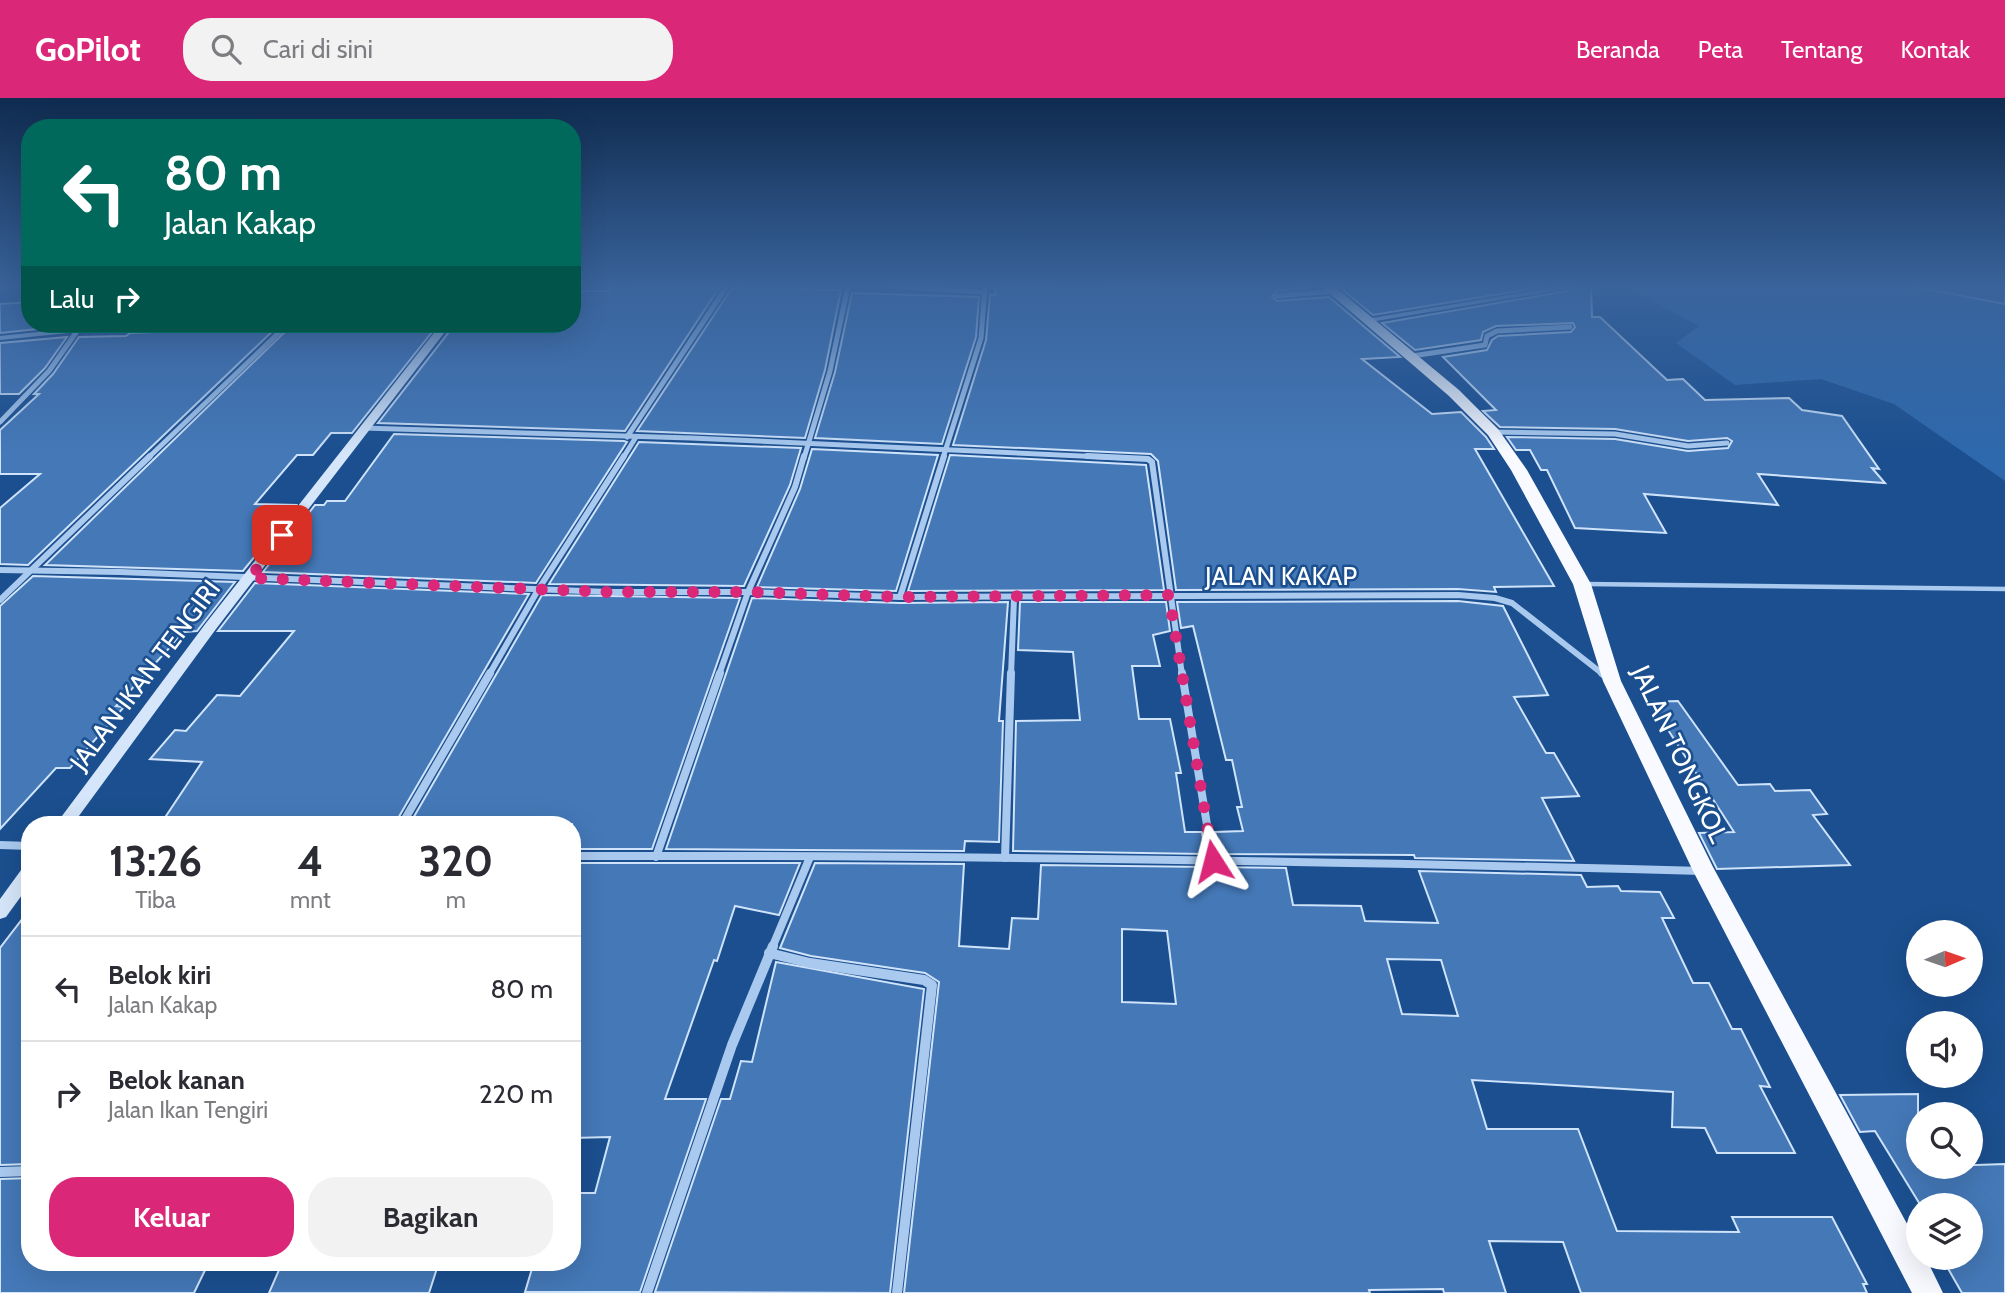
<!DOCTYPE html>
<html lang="id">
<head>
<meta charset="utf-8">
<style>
	:root { --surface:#fff; --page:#f2f2f3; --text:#2b2b33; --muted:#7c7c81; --line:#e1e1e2; --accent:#db2777 }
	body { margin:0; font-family:Cabin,sans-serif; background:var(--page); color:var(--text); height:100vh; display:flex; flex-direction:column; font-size:26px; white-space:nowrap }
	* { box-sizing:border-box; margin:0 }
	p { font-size:23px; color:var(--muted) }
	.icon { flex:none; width:38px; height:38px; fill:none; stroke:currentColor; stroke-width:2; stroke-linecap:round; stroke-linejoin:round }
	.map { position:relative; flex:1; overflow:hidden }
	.side { position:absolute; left:21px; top:718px; width:560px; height:455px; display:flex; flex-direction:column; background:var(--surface); border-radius:28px; box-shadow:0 7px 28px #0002 }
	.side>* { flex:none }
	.banner { position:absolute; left:21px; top:21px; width:560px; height:214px; border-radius:28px; box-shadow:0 7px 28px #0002; background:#00695c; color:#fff; overflow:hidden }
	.needle { width:46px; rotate:88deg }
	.buttons { position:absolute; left:1906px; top:822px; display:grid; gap:14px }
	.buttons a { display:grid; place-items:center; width:77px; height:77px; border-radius:50%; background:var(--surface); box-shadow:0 7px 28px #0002; font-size:35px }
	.pin { position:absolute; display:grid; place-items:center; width:60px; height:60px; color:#fff; margin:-30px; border-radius:14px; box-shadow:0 4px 10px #0006 }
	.me { position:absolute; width:77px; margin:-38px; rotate:351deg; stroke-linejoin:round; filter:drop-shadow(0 0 5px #0008) }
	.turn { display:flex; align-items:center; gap:24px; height:147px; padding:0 28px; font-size:32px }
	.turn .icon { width:91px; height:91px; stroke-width:2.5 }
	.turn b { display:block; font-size:49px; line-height:60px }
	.then { display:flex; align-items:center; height:66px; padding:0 28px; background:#0003; gap:14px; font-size:26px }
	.eta { display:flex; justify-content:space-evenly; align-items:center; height:119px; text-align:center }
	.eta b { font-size:42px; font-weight:700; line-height:49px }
	.primary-button { display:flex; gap:14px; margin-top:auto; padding:14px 28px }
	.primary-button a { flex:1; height:80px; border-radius:28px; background:var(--accent); color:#fff; font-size:28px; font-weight:700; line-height:80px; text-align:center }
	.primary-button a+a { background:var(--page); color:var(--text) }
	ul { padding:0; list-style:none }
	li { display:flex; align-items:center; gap:21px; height:105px; padding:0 28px; border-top:2px solid var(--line) }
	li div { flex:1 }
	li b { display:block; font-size:26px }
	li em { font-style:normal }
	header { display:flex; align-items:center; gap:42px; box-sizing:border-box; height:98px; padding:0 35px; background:var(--accent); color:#fff }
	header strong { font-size:33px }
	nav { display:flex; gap:38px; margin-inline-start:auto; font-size:24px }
	.search { width:490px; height:63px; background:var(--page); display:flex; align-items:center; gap:18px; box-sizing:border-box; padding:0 24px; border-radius:28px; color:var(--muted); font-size:26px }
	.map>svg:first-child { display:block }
	.green { fill:#2e69ad }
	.water { fill:#3c6290; stroke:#9cc4f0; stroke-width:2 }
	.building { fill:#4478b7; stroke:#cfe3fa; stroke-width:2; fill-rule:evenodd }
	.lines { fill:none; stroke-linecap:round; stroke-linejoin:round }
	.service-far1 { stroke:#a9c9ee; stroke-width:3.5 }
	.service { stroke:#a9c9ee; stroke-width:4.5 }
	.minor-far3 { stroke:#a9c9ee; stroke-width:5 }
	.minor-far2 { stroke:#a9c9ee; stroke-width:6 }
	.minor-far1 { stroke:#a9c9ee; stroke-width:8 }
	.minor { stroke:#a9c9ee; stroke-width:10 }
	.tertiary { fill:#a9c9ee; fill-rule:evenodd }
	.secondary { fill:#d6e6fa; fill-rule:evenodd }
	.trunk { fill:#f8faff; fill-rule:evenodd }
	.route { stroke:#db2777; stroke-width:12; stroke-dasharray:0 21.6 }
	.labels { text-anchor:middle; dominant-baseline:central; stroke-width:5; stroke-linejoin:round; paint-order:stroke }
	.street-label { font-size:26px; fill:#fff; stroke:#1b4f8f }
</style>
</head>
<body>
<header>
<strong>GoPilot</strong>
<div class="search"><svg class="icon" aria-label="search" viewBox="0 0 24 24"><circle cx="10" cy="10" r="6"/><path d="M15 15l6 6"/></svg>Cari di sini</div>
<nav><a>Beranda</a><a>Peta</a><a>Tentang</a><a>Kontak</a></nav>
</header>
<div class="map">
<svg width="2005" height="1195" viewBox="0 0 2005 1195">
	<rect width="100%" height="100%" fill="#1b4f8f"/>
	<!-- green -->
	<path class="green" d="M1624 188H1910L2005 206V383L1894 306 1821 281 1735 287 1676 245 1699 228Z"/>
	<!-- water -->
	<path class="water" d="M1910 188H2005V206Z"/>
	<!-- building -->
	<g class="building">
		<path d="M612 188 719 190 625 333 378 325 449 234 533 233 538 226H572V193H609Z"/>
		<path d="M995 188 1078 191 1171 188H1319L1276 193 1272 199 1277 203 1329 199 1400 259 1362 261 1432 316 1461 314 1486 339 1494 351H1475L1554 488 1494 489 1496 494 1458 491 1176 492 1158 363 1151 356 953 347 986 242 990 197H995Z"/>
		<path d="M1338 188H1548L1373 217Z"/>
		<path d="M1570 188H1591L1592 219H1600L1667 282 1683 281 1705 302 1789 300 1802 312 1842 318 1879 371 1872 370 1885 385 1758 376 1778 407 1644 396 1666 435 1575 430 1547 372H1541L1530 352H1516L1507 339 1615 341 1688 353 1728 350 1732 343 1727 340 1688 343 1615 331 1500 329 1483 313 1496 312 1443 259 1487 252 1492 242 1498 238 1571 234 1575 229 1573 225 1496 228 1483 234 1481 242 1415 252 1382 225 1567 193Z"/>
		<path d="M732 190 841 192 825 272 805 340 637 333Z"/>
		<path d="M852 195 979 199 976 239 942 346 815 340 835 274Z"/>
		<path d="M30 204V226H52L47 230 0 235V206Z"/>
		<path d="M280 226 28 467 0 466V410L40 376H0V332L39 296H34L53 276 79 239 126 238 130 235 200 232 228 227Z"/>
		<path d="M293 226H412L405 234H432L352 335H331L313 357H297L255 406 296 407 243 473 45 467Z"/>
		<path d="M67 239 45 270 19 296H0V245Z"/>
		<path d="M394 336 624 343 627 344 536 485 263 474 315 407H324L327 403H345Z"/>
		<path d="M639 344 801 350 790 387 744 488 549 486Z"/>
		<path d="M812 351 938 357 896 493 757 489 800 391Z"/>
		<path d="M950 357 1146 367 1164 492 908 493Z"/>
		<path d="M33 478 235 484 197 533 184 534 116 608 124 609 70 670H56L0 731V508Z"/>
		<path d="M255 485 529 496 397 722 162 724 202 664 150 661 175 632 186 633 217 597 240 598 294 533H218Z"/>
		<path d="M542 497 740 500 652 751H572V726H432L434 722H412Z"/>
		<path d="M752 500 900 505 1008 504 999 623H1003L999 744 965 743 964 753 666 751Z"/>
		<path d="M1458 503 1503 508 1548 597 1514 599 1546 655H1554L1579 698 1542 700 1574 763 1415 760 1414 757 1219 756 1215 734 1243 733 1237 709H1242L1232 662H1226L1193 528 1181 530 1177 504Z"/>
		<path d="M1020 504H1166L1170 533 1153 537 1160 568H1132L1139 621H1170L1181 675H1176L1185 734H1202L1205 756 1013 753 1016 623 1080 622 1073 554 1018 552Z"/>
		<path d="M1678 603 1738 687 1770 686 1775 693 1810 692 1827 716 1813 717 1850 767 1717 771 1699 735 1734 734 1650 604Z"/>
		<path d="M572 765H800L779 817 735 808 717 863 714 862 665 1001H706L640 1194H525L534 1164H572V1095H595L610 1039 572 1040Z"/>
		<path d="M815 765 964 766 959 848 1009 851 1012 820 1038 821 1041 767 1286 770 1293 807 1361 808 1365 823 1438 825 1419 773 1581 777 1587 789 1618 788 1621 793 1660 794 1674 820H1662L1693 885H1709L1732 931H1741L1770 989 1760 988 1795 1055H1717L1705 1030 1672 1029 1673 994 1472 982 1487 1031H1578L1617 1133 1739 1134 1732 1119H1832L1867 1186H1863L1867 1195H1581L1563 1144 1489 1143 1506 1195H1444L1443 1191 1369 1192 1370 1195H904L939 884 925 875 811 858 780 850ZM1122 831 1167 833 1176 906 1122 904ZM1387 861 1441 862 1458 918 1402 916Z"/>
		<path d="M30 811V1066L0 1067V850Z"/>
		<path d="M776 864 924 891 890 1195 655 1194 721 1001H730L741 963 752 964Z"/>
		<path d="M1918 996V1069L2005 1066V1195H1962L1942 1160H1970V1108H1921L1875 1033 1860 1034 1840 997Z"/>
		<path d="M30 1080V1164H209L194 1195H0V1081Z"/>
		<path d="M439 1164 429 1195H269L282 1165Z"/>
	</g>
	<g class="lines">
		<!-- service-far1 -->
		<path class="service-far1" d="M1371 222 1566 189"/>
		<!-- service -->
		<path class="service" d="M1585 486 2005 491"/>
		<!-- minor-far3 -->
		<g class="minor-far3">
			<path d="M887 188 985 194"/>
			<path d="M1277 198 1334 193"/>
			<path d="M1412 258 1485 247 1487 238 1497 233 1570 229"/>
			<path d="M0 324 49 273 82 226"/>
			<path d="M364 330 691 340 1125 360"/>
			<path d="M1493 334 1615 336 1688 348 1727 345"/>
			<path d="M627 339 727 188"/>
			<path d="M148 360 288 226"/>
			<path d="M623 360 636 339"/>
			<path d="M804 360 830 273 848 188"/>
			<path d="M943 360 981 240 985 188"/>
		</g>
		<!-- minor-far2 -->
		<g class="minor-far2">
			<path d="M1087 358 1148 361 1152 364 1182 577"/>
			<path d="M0 472 120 474 608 494H748L900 499 1458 497 1495 500 1512 505 1604 577"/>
			<path d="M900 499 944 358"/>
			<path d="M0 502 150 358"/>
			<path d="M489 577 538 492 624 358"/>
			<path d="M719 577 748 494 795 389 804 358"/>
			<path d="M1011 577 1014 500"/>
		</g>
		<!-- minor-far1 -->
		<g class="minor-far1">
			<path d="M1182 575 1213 763"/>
			<path d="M1602 575 1606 578"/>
			<path d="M402 726 490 575"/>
			<path d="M0 747 30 748"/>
			<path d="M572 758C949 757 1325 763 1702 773"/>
			<path d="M656 759 720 575"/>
			<path d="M1005 760 1011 575"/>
			<path d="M772 850 810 759"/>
		</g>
		<!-- minor -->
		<g class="minor">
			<path d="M769 855 810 865 924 882 932 887 897 1195"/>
			<path d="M0 1074 30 1073"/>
			<path d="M647 1195 732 947 773 848"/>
		</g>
		<!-- tertiary -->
		<path class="tertiary" d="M115 226H140L136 228 0 242V238Z"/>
		<!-- secondary -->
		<g class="secondary">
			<path d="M441 226H451L216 531 73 726H56L206 525Z"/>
			<path d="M30 766V786L6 819 0 821V801L24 768Z"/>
		</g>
		<!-- trunk -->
		<path class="trunk" d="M1321 188H1334L1459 292 1498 331 1527 372 1591 486 1621 583 1713 769 1918 1146V1160H1926L1943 1195H1912L1693 773 1603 583 1573 486 1511 372 1488 337 1449 298Z"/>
	</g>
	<!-- sky -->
	<linearGradient id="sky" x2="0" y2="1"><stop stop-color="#0f2b4f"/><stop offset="0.53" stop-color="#39639b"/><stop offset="1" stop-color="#39639b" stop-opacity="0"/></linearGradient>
	<rect width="2005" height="355" fill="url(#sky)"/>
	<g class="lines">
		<!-- route -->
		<path class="route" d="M282 437 250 480 608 494H748L900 499 1169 497 1213 763"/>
	</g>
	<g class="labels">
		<!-- street labels -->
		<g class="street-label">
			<text x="1281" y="478">JALAN KAKAP</text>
			<text transform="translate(145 577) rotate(-53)">JALAN IKAN TENGIRI</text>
			<text transform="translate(1680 656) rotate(65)">JALAN TONGKOL</text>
		</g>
	</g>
</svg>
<div class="buttons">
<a><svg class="needle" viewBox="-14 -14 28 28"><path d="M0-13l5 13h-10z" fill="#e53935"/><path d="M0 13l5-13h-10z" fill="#7c7c81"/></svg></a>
<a><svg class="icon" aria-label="sound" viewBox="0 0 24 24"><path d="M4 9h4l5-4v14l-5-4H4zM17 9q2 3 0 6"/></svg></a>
<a><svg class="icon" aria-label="search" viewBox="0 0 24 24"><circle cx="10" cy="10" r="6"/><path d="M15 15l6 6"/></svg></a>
<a><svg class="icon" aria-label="layers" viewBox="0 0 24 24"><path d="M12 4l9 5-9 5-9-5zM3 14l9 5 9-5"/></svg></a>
</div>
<div class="pin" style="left:282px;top:437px;background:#d93025"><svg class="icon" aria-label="arrive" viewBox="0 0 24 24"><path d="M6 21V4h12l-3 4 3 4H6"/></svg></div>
<svg class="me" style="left:1213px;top:763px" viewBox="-20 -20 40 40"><path d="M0-17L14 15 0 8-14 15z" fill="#db2777" stroke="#fff" stroke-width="4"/></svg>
<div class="banner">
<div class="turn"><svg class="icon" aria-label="left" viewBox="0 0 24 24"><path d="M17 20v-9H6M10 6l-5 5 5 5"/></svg><div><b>80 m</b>Jalan Kakap</div></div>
<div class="then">Lalu<svg class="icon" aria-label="right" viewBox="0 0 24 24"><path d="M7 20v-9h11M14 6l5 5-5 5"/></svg></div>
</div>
<section class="side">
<div class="eta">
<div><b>13:26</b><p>Tiba</p></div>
<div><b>4</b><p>mnt</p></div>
<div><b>320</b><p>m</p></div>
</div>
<ul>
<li><svg class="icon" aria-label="left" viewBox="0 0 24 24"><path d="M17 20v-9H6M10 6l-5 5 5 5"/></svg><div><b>Belok kiri</b><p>Jalan Kakap</p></div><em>80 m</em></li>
<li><svg class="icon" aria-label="right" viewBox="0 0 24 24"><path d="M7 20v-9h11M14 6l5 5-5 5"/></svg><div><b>Belok kanan</b><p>Jalan Ikan Tengiri</p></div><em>220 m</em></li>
</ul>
<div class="primary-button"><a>Keluar</a><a>Bagikan</a></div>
</section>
</div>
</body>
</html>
